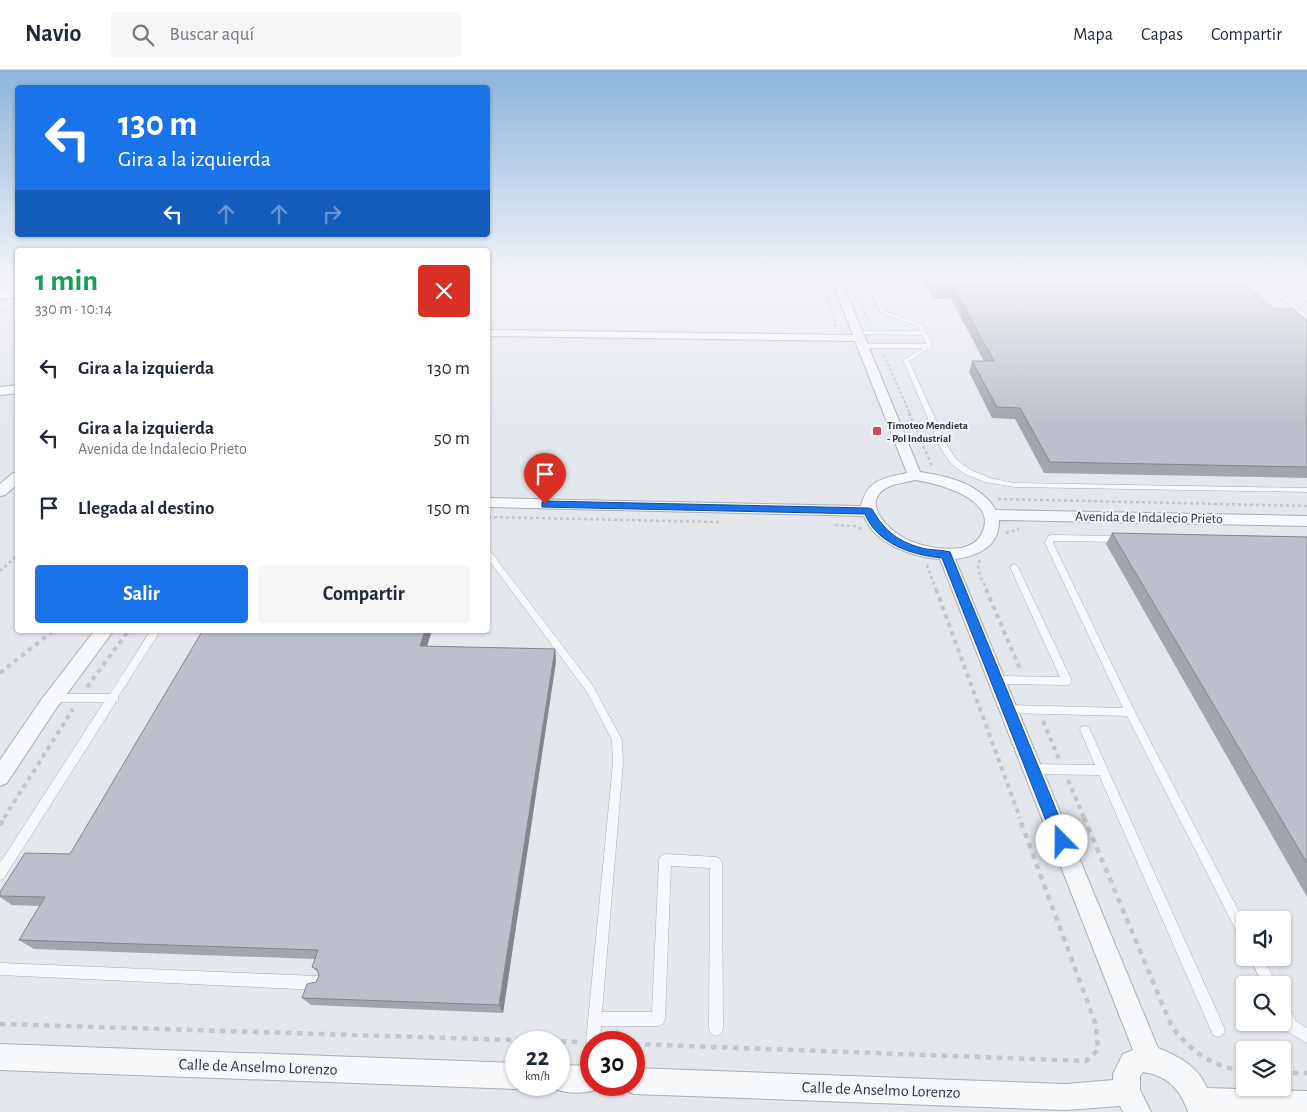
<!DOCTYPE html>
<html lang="es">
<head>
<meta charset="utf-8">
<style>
	:root { --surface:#fff; --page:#f6f6f7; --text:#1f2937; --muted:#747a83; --line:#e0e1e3; --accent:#1a73e8 }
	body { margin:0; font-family:"Alegreya Sans",sans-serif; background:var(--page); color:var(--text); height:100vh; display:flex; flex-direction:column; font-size:19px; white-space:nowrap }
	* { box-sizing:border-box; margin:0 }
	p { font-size:16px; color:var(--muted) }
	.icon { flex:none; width:28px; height:28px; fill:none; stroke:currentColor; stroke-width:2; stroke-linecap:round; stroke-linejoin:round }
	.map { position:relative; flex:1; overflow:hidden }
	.drawer { position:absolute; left:15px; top:178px; width:475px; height:385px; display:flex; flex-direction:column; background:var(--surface); border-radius:5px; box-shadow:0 1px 4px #0004 }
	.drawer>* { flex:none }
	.guide { position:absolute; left:15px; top:15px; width:475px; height:152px; border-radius:5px; box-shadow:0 1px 4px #0004; background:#1a73e8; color:#fff; overflow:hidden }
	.tools { position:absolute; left:1236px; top:841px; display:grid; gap:10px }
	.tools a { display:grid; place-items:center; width:55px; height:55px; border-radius:5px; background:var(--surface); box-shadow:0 1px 4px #0004; font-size:25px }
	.speed { position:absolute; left:505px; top:961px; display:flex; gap:10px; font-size:25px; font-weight:700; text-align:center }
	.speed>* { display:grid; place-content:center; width:65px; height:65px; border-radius:50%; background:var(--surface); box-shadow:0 1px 4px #0004; line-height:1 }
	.speed small { font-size:12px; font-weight:400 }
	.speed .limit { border:8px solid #d22; background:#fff; color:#111 }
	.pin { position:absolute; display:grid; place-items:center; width:42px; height:42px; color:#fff; margin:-51px -21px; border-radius:50% 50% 50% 0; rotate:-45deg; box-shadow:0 0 5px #0007 }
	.pin .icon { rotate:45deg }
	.me { position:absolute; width:55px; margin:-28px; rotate:338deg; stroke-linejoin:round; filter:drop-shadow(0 0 4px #0008) }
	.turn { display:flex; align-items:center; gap:18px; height:105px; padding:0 20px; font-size:22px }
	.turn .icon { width:65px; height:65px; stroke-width:2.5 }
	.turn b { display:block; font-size:35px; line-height:42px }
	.lanes { display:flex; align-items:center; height:48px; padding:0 20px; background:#0003; justify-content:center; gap:25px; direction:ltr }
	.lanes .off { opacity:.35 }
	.round { display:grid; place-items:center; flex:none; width:52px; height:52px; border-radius:5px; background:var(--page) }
	.head { display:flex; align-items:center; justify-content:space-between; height:85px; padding:0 20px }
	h1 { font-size:30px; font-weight:700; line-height:38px; color:#1e9e55 }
	.primary-button { display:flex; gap:10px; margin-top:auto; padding:10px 20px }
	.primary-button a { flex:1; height:58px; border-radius:5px; background:var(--accent); color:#fff; font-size:20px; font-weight:700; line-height:58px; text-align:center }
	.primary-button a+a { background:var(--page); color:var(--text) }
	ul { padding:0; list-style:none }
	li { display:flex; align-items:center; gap:15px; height:70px; padding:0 20px }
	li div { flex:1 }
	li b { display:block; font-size:19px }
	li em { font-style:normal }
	header { display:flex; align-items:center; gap:30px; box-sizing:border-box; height:70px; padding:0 25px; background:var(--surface); border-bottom:1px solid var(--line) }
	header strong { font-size:24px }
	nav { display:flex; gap:28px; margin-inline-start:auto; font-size:18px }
	.search { width:350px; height:45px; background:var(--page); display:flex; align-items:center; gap:12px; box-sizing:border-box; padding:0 18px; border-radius:5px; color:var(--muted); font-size:19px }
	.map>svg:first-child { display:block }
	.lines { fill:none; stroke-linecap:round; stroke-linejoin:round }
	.service-casing { stroke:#a9aeb7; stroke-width:1 }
	.minor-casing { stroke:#a9aeb7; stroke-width:2 }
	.primary-casing { stroke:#a3abb8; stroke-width:2 }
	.path-far3 { stroke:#c2c5cb; stroke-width:2; stroke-dasharray:2.5 2.5; stroke-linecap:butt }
	.path-far2 { stroke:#c2c5cb; stroke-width:2.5; stroke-dasharray:3 3; stroke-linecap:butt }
	.path-far1 { stroke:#c2c5cb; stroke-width:4; stroke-dasharray:4.5 4.5; stroke-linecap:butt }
	.path { stroke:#c2c5cb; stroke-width:4.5; stroke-dasharray:5.5 5.5; stroke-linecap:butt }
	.service { fill:#f7f8fa; fill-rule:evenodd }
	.minor { fill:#f7f8fa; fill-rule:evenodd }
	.primary { fill:#fff; fill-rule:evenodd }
	.wall { fill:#a1a5ae }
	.shaded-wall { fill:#83868d }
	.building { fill:#bbc0ca; stroke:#83868d }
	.route { fill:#1a73e8; stroke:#114b97 }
	.poi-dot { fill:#d1495b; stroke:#f4f6f9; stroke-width:2 }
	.labels { text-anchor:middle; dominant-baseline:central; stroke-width:4; stroke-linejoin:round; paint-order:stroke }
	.far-poi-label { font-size:11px; font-weight:bold; fill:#2b3445; stroke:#f4f6f9; text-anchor:start }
	.street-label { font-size:14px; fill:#2b3445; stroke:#f4f6f9 }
	.near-street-label { font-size:16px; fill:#2b3445; stroke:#f4f6f9 }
</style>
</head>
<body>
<header>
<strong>Navio</strong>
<div class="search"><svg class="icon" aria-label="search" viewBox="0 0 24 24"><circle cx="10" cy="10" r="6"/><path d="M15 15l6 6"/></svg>Buscar aquí</div>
<nav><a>Mapa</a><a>Capas</a><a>Compartir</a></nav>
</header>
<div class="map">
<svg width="1307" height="1042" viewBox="0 0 1307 1042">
	<rect width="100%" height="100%" fill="#e4e7ec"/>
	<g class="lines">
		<defs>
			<g id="service">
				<path d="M864 207H869L885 241 923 255 933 276 909 291 948 377 957 390 971 400 990 408 1014 413 1307 418V422L1014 417 985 412 965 404 951 394 940 377 903 290 923 278H862L859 276 862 274H926L922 265 855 264 854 263 857 261H920L918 256 881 243Z"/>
				<path d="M1255 207H1261L1307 245V250Z"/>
				<path d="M1278 207H1284L1307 226V231Z"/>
				<path d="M1051 465 1121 466 1125 469 1121 472 1054 471 1053 473 1134 640 1245 853V872L1241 870 1127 646 1009 643 1005 642 1004 639 1005 636 1009 635 1123 638 1045 473 1048 466Z"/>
				<path d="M488 481 491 482 593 616 622 670 623 693 602 942H652L659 790 661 786 665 784 716 787 720 789 722 793 723 959 721 964 716 966 711 964 709 959 710 798 671 796 665 949 663 954 658 956H601L600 972H591V978L588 977 586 972 613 693 612 670 587 622 488 489Z"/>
				<path d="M1014 494 1018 497 1072 611 1070 614 1067 615 997 614 994 613 992 610 994 607 997 606 1060 607 1010 497Z"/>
				<path d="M151 560H161L118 627V631L116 632 4 808 0 810V793L104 632H54L50 631 49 628 50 625 54 624H110Z"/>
				<path d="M1085 656 1089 657 1090 660 1223 955 1225 960 1223 965 1218 967 1213 965 1099 705 1033 704 1029 702 1028 699 1029 696 1033 694 1095 695 1080 660 1081 657Z"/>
				<path d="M1250 888H1263L1277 915H1263Z"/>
				<path d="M0 893 318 906 323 908 325 913 323 918 318 920 0 905Z"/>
				<path d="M1282 932 1287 934 1296 951 1307 958V973L1286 961 1282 952Z"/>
				<path d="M591 982V1013H590L585 1011C582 1003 583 992 586 984Z"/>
			</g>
			<g id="minor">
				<path d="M830 207H840L920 402C949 406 980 414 996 440L1307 446V456L999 450C1000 476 978 486 955 489L1158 978C1178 986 1198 996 1207 1018L1307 1021V1042H1188C1181 1020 1167 1005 1143 1002L1140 1006V1020L1151 1042H1123L1120 1036 1066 1040 634 1024 625 1020 622 1015H634V998L1066 1014 1113 1010V1004L1123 984 1133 980 940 489C913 487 874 474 864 446L488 437V428L861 436C867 410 883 408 907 403L855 271 488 266V260L853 265ZM915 410C937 413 999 429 982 463 978 472 970 476 961 478 945 480 928 478 913 472 890 464 854 429 893 415 900 413 908 412 915 410Z"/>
				<path d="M18 315V323L0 325V317Z"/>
				<path d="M18 402V414L5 425 0 426V414L13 403Z"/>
				<path d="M95 560H114L55 640 7 713 0 716V690L41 630Z"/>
				<path d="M0 974 516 993V1015H525L516 1019 0 1000Z"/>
				<path d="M559 995 591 996V1015H602L600 1018C585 1025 565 1024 550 1017L549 1015H559Z"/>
			</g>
			<path id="primary" d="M18 217V227L0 229V219Z"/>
		</defs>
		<!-- service casing -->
		<use href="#service" class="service-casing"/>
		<!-- minor casing -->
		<use href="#minor" class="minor-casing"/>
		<!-- primary casing -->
		<use href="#primary" class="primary-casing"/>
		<!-- path-far3 -->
		<g class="path-far3">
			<path d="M820 207 836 254 833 257"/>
			<path d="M855 219 870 254"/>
			<path d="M0 241 18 239"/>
			<path d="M884 285 910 344"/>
		</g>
		<!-- path-far2 -->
		<g class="path-far2">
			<path d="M909 343 932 396"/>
			<path d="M998 429 1307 436"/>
			<path d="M488 447 719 452"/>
			<path d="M835 455 854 456 863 459"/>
			<path d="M1006 463 1019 459"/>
			<path d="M980 490C975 500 983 511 987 520"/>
			<path d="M927 495 936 520"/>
			<path d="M0 501 18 485"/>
		</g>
		<!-- path-far1 -->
		<g class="path-far1">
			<path d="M936 519 1020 748"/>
			<path d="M986 519 1020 599"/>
			<path d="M0 603 54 560"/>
			<path d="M87 617 129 560"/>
			<path d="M1043 651 1059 689"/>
			<path d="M1068 710 1084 748"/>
			<path d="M4 748 73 639"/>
		</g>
		<!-- path -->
		<g class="path">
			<path d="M1084 747 1172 957C1192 982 1212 997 1245 1001"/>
			<path d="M0 755 5 747"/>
			<path d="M0 954 579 972"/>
			<path d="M634 974 1086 991 1098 980 1096 955 1019 747"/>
			<path d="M1282 1003H1307"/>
		</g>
		<!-- service -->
		<use href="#service" class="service"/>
		<!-- minor -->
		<use href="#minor" class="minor"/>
		<!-- primary -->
		<use href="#primary" class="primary"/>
	</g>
	<!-- wall -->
	<g class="wall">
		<path d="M922 207H1236L1274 239 1307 251V408L1044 403 1015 349 992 348 969 302 972 291H984L951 229H932Z"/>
		<path d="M1112 463 1307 467V827L1106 474Z"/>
		<path d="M428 576 555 579 556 591 503 943 311 935 302 928 316 912 319 906 318 902 312 897 315 889 34 879 19 870 39 836 12 835 0 827V822L70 784Z"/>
	</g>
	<!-- shaded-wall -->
	<g class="shaded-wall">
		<path d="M425 560H432L424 587 420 576Z"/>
		<path d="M555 579 556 591 503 943 499 935Z"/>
	</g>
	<!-- building -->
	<g class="building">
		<path d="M929 207H1236L1274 239H1293L1307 251V397L1050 392 1020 338 997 337 972 291H994L954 219H935Z"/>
		<path d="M1112 463 1307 467V793Z"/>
		<path d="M203 560H425L420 576 555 579 499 935 302 928 307 914 316 912 319 906 317 899 312 897 318 880 19 870 45 827 0 826V822L25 783 70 784Z"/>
	</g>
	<!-- sky -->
	<linearGradient id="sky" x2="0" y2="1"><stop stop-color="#8bb4dd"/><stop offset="0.59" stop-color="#f3f4f6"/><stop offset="1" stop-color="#f3f4f6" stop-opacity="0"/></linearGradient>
	<rect width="1307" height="353" fill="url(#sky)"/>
	<!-- route -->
	<path class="route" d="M545 431 868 438 872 439C885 462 900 473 926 479 934 480 942 480 950 482L1069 771 1067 776 1062 778 1056 776 1054 771 942 488C912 485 877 474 865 444L542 437V432Z"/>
	<!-- markers -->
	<rect class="poi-dot" x="872" y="356" width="10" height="10" rx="2.5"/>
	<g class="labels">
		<!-- far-poi labels -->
		<g class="far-poi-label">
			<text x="887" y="355">Timoteo Mendieta<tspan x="887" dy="13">- Pol Industrial</tspan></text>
		</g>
		<!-- street labels -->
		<g class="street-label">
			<text transform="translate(1149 448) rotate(1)">Avenida de Indalecio Prieto</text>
		</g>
		<!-- near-street labels -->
		<g class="near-street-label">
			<text transform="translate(258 997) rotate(2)">Calle de Anselmo Lorenzo</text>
			<text transform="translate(881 1020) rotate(2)">Calle de Anselmo Lorenzo</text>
		</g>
	</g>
</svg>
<div class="tools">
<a><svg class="icon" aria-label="sound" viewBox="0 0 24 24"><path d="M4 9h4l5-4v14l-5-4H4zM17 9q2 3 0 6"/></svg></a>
<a><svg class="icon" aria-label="search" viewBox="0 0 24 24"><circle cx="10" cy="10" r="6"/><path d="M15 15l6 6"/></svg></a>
<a><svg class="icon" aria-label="layers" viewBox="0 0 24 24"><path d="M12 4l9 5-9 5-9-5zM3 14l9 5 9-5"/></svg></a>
</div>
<div class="speed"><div>22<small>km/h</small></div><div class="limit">30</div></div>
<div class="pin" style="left:545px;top:434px;background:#d93025"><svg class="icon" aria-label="arrive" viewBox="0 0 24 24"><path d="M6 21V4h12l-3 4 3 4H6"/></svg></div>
<svg class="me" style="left:1062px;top:771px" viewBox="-20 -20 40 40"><circle r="19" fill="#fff"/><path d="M0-13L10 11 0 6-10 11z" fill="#1a73e8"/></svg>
<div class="guide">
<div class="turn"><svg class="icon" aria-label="left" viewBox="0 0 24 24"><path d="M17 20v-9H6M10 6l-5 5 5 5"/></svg><div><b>130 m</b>Gira a la izquierda</div></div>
<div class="lanes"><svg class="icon" aria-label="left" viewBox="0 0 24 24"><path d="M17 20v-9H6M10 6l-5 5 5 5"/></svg><svg class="icon off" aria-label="ahead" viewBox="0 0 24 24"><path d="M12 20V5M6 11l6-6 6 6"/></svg><svg class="icon off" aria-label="ahead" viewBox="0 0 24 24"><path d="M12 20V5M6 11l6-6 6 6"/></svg><svg class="icon off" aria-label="right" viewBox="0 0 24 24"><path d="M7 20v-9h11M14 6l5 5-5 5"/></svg></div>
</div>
<section class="drawer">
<div class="head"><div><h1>1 min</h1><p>330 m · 10:14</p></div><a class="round" style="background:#d93025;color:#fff"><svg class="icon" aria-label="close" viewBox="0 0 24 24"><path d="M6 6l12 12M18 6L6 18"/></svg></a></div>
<ul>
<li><svg class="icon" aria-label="left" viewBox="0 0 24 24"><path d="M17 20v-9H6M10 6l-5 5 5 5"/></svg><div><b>Gira a la izquierda</b></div><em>130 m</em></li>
<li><svg class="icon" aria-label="left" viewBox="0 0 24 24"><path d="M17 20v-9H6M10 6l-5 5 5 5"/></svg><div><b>Gira a la izquierda</b><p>Avenida de Indalecio Prieto</p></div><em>50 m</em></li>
<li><svg class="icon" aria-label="arrive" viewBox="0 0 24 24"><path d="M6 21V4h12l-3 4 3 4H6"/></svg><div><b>Llegada al destino</b></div><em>150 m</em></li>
</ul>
<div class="primary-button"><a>Salir</a><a>Compartir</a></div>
</section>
</div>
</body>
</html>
